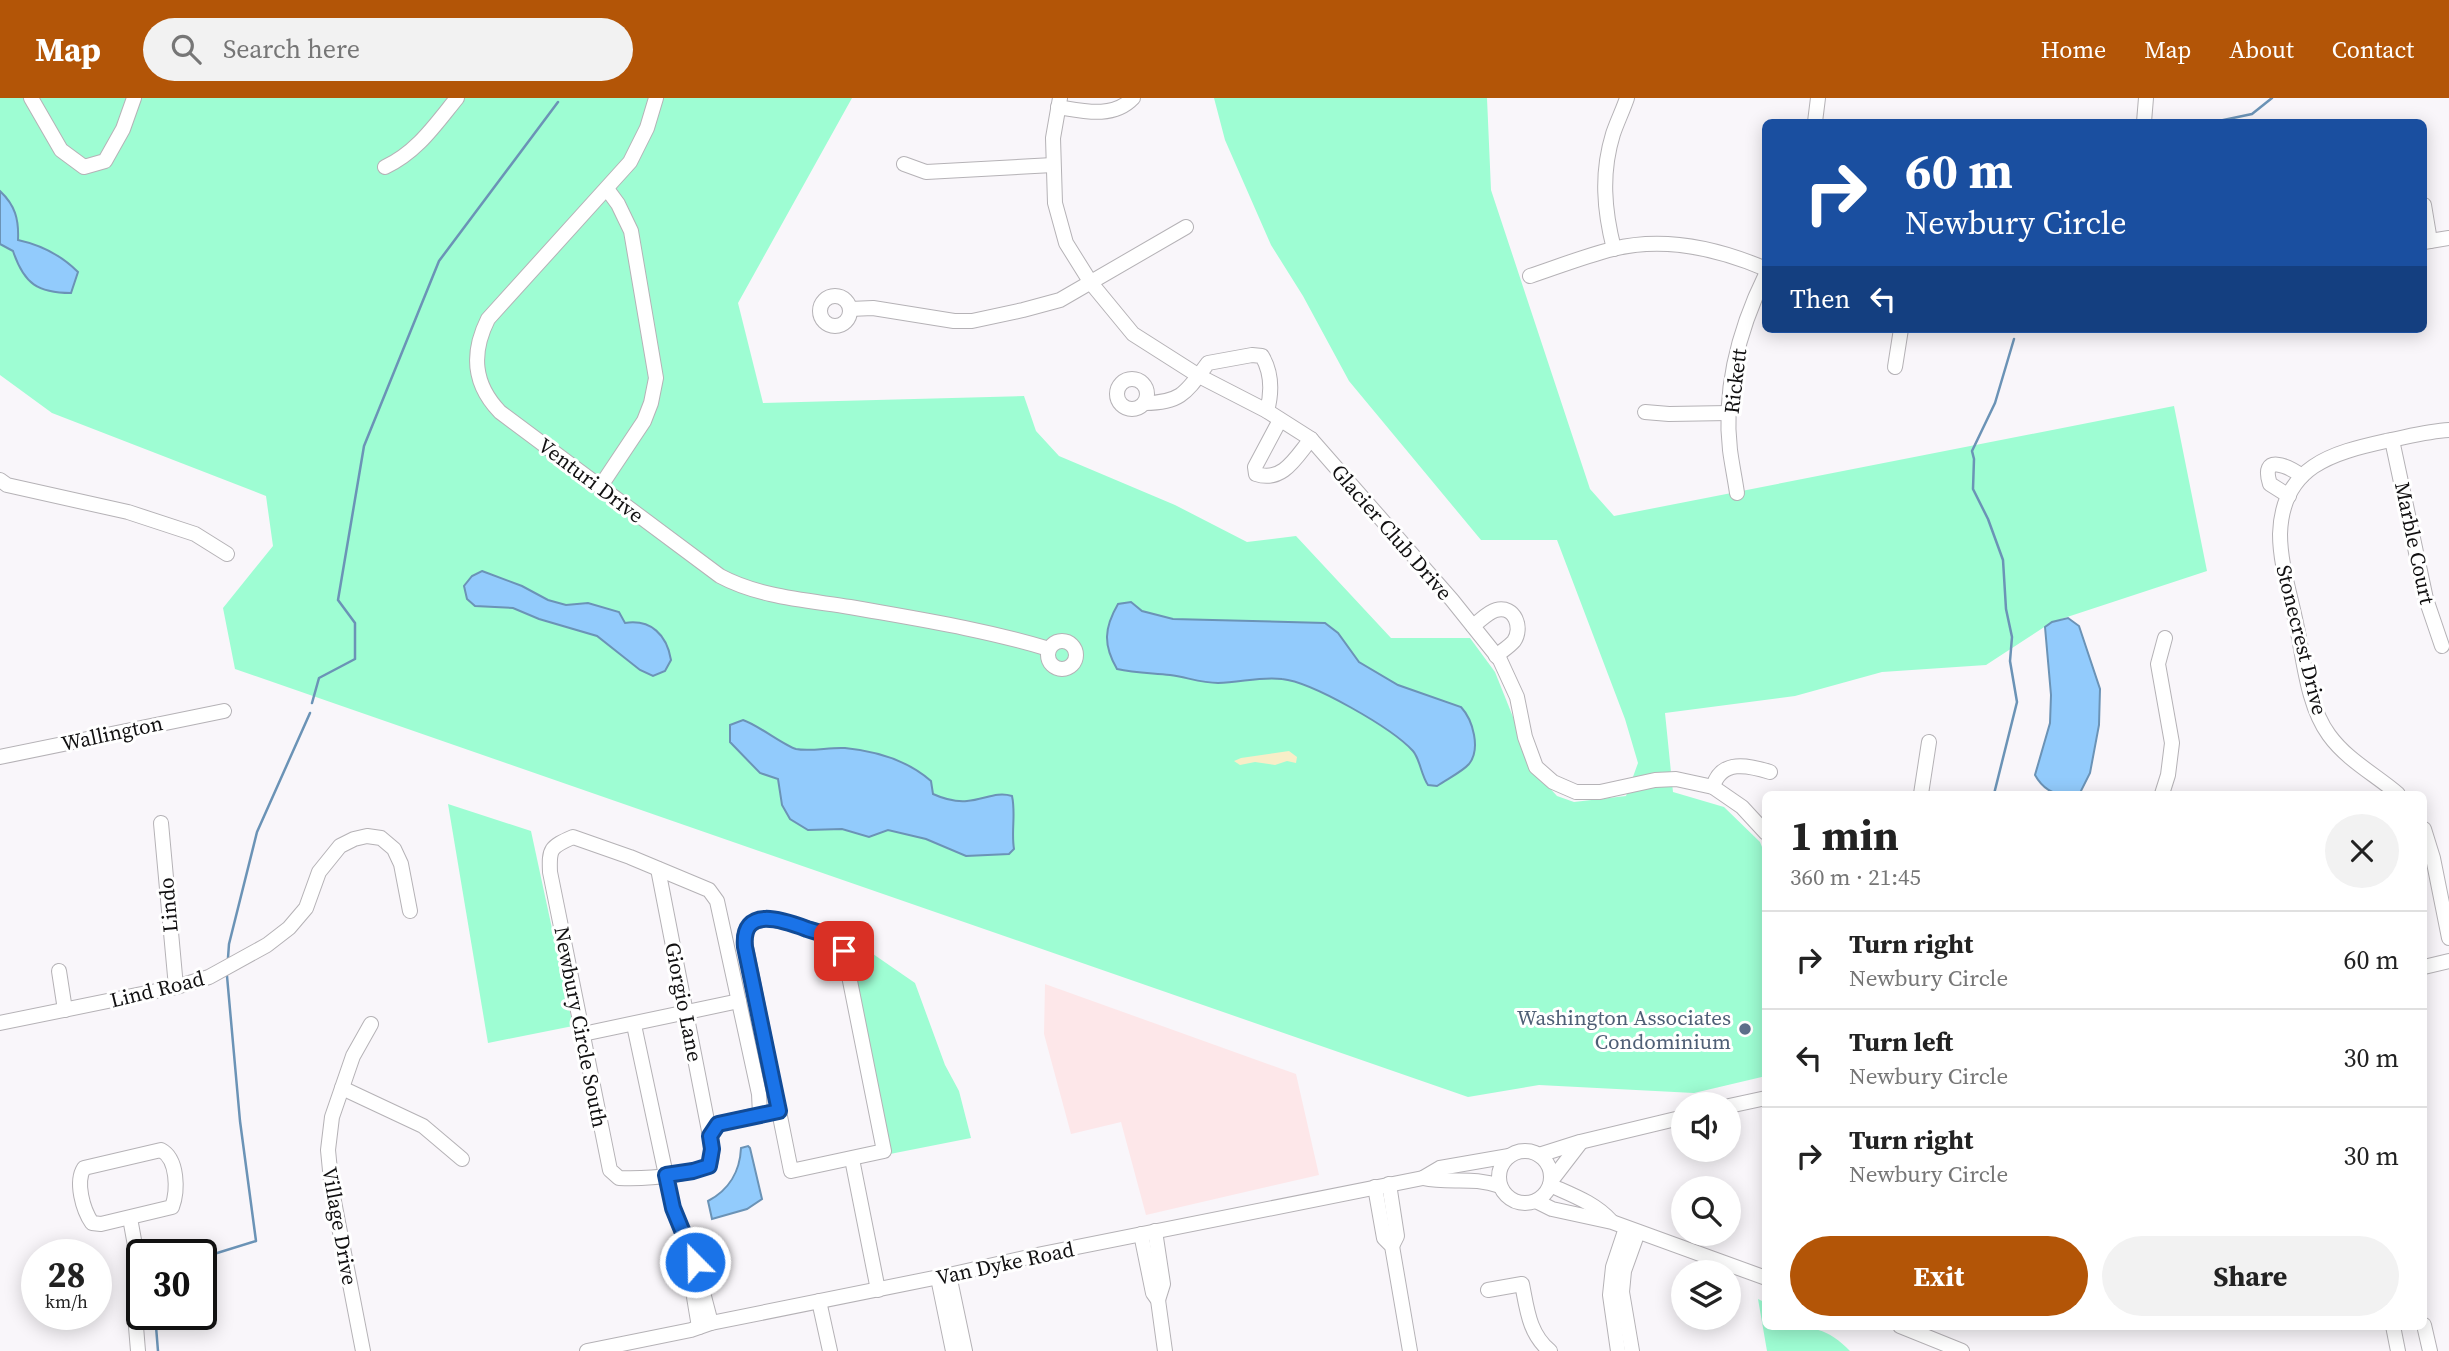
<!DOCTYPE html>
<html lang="en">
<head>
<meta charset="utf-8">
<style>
	:root { --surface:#fff; --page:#f2f2f2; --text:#222; --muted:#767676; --line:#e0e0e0; --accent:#b35507 }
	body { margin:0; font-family:"Source Serif 4",serif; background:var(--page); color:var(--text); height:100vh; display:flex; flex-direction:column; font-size:26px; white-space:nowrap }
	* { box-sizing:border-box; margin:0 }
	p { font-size:23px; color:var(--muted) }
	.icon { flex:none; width:38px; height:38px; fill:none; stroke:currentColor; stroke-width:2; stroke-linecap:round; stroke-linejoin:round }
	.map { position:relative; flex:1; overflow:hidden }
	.sheet { position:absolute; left:1762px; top:693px; width:665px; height:539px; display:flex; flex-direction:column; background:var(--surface); border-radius:10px; box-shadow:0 4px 18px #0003 }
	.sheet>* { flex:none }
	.top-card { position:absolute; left:1762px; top:21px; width:665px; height:214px; border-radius:10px; box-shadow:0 4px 18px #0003; background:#1a4fa0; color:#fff; overflow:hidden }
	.buttons { position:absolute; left:1671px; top:994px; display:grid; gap:14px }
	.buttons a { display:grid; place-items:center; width:70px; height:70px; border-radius:50%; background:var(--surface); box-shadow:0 4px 18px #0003; font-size:35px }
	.speed { position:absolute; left:21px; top:1141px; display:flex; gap:14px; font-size:35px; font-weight:700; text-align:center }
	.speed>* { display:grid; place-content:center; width:91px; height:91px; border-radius:50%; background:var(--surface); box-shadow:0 4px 18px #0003; line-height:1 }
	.speed small { font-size:18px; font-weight:400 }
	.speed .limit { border:4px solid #111; border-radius:10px; background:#fff; color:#111 }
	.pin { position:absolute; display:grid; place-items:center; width:60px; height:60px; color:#fff; margin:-30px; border-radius:14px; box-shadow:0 4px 10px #0006 }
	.me { position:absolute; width:77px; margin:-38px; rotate:337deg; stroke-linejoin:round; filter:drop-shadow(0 0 5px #0008) }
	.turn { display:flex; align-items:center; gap:24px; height:147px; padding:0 28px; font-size:32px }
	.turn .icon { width:91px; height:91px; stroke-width:2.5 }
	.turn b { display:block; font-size:49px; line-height:60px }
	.then { display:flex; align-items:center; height:66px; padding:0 28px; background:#0003; gap:14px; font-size:26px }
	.round { display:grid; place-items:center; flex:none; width:74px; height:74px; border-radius:37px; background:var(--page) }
	.head { display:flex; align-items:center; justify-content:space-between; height:119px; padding:0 28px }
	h1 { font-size:42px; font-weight:700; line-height:52px }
	.primary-button { display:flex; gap:14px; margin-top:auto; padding:14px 28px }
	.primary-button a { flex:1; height:80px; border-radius:42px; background:var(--accent); color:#fff; font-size:28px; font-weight:700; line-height:80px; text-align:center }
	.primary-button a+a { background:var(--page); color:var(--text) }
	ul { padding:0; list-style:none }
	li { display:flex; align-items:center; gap:21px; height:98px; padding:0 28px; border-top:2px solid var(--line) }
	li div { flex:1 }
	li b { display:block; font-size:26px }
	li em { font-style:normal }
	header { display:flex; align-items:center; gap:42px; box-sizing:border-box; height:98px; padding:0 35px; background:var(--accent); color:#fff }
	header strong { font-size:33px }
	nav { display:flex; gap:38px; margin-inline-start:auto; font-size:24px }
	.search { width:490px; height:63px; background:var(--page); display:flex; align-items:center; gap:18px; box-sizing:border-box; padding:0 24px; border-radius:38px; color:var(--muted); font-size:26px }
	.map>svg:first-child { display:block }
	.industrial { fill:#fde7e9 }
	.green { fill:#9efdd3 }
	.sand { fill:#f8eec8 }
	.water { fill:#92cbfc; stroke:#6b93b6; stroke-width:2 }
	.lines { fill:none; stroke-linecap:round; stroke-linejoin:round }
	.stream { stroke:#6b93b6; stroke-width:2.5 }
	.minor-casing { stroke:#b5b2b6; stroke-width:16 }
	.minor { stroke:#fff; stroke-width:14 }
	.route-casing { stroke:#114b97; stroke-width:18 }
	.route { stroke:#1a73e8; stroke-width:12 }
	.service-dot { fill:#5c6f8a; stroke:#fff; stroke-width:2.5 }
	.labels { text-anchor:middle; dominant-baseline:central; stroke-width:6; stroke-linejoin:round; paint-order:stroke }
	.street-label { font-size:21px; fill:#111011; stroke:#fff }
	.service-label { font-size:21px; fill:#4e5e75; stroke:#fff; text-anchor:end }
</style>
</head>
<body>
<header>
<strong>Map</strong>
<div class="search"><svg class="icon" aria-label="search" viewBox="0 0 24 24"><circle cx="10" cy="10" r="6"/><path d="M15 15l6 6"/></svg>Search here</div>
<nav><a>Home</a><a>Map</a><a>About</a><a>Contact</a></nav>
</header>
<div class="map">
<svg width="2449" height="1253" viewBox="0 0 2449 1253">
	<rect width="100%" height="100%" fill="#f9f6fa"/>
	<!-- industrial -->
	<path class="industrial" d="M1045 886 1296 976 1319 1077 1146 1117 1121 1024 1071 1036 1044 936Z"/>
	<!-- green -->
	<g class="green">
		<path d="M0 0H852L738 205 763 305 1024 298 1036 333 1059 358 1175 407 1247 444 1296 438 1391 540H1470L1495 574 1535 674 1557 698 1574 704 1626 698 1638 665 1625 621 1557 442H1481L1349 283 1303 198 1271 147 1225 42 1214 0H1487L1491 92 1590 391 1614 418 2174 308 2207 473 2052 524 1986 567 1882 574 1795 598 1665 615 1673 694 1724 709 1760 744 1766 759V978L1694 995 1539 987 1468 999 235 571 223 510 273 448 266 398 52 315 0 277Z"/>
		<path d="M448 706 531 733 573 928 488 945Z"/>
		<path d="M847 838 915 885 945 967 959 993 971 1040 890 1056Z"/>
		<path d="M1758 1201 1766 1205V1228C1801 1228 1824 1225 1850 1253H1767Z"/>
	</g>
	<!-- sand -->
	<path class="sand" d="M1289 653 1297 659 1296 665 1287 663 1275 667 1255 664 1240 667 1234 663 1241 660Z"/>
	<!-- water -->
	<g class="water">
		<path d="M0 93C15 107 19 121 18 142 41 147 61 157 78 174L71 195C38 195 24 186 13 153L0 146Z"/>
		<path d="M482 473 522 488 548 502 566 507 588 505 619 514 625 525C651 521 667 537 671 562L665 573 653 578 640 572 597 538 539 521 513 510 475 508 467 501 464 488 472 478Z"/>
		<path d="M1131 504 1142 513 1173 521 1325 525 1338 535 1359 564 1398 587 1461 609C1473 622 1481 651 1469 666 1462 674 1447 681 1437 688L1428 687C1421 677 1420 661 1413 653 1392 630 1312 584 1282 581 1260 578 1240 585 1218 585 1201 585 1186 579 1170 577 1152 575 1135 575 1117 571 1103 547 1104 530 1118 506Z"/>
		<path d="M2068 520 2079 528 2100 591 2099 627 2090 675 2080 695C2060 700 2045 695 2035 677L2050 625 2051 597 2045 529 2052 524Z"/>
		<path d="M743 622C758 627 785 648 796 651 811 654 829 649 845 650 876 653 907 662 931 683L933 696C944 701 955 704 967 703 984 702 996 693 1012 698 1016 716 1011 733 1014 751L1009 756 966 758 926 741 888 732 869 739 842 731 808 732 790 721 782 707 778 681 760 675 730 644V627Z"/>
		<path d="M748 1048 750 1050 762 1101 747 1111 712 1121 708 1103C729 1092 740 1073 741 1050Z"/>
	</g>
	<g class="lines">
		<!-- stream -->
		<g class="stream">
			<path d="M2214 24 2252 16 2272 0"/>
			<path d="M312 605 319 580 355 561V525L338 502 364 348 439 163 558 4"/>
			<path d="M1994 696 2017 604 2010 563 2012 539 2006 511 2003 462 1988 421 1973 391 1974 361 1972 353 1995 305 2014 241"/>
			<path d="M228 860 229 846 257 734 310 615"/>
			<path d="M201 1160 256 1143 240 1023 227 878"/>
			<path d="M155 1216 158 1253"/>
		</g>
		<defs>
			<g id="minor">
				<path d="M31 0 61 52 84 69 105 63 123 31 134 0"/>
				<path d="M656 0 647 30 630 64 488 221C471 255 473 286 500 314L720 478C759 499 806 502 850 509 917 521 983 531 1049 551"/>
				<path d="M1060 0 1053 40 1055 105 1066 145 1091 185 1133 236 1199 278 1267 313 1311 341 1452 502 1500 562 1517 599 1525 639 1536 669 1553 684 1576 694H1600L1655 682 1676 681 1713 689 1742 709 1766 735"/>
				<path d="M1058 9C1083 13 1113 21 1133 0"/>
				<path d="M1815 24 1818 0"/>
				<path d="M2144 24 2146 0"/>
				<path d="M904 66 926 74 1053 67"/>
				<path d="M385 69C417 54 435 27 457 0"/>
				<path d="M2424 107 2430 143"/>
				<path d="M2424 144 2449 140"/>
				<path d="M1614 151C1604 112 1601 75 1613 36 1617 24 1623 12 1627 0"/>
				<path d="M1530 178C1557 169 1585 158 1613 151 1665 138 1717 150 1766 171"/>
				<circle cx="835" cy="213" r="15"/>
				<path d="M850 211 873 210 954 223H972L1023 212 1060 202 1186 129"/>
				<path d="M1895 269 1901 231"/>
				<circle cx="1132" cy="296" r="15"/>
				<path d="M1145 305C1182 305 1187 293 1208 265L1252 257 1262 258C1272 275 1272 294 1267 313"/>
				<path d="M1645 314 1669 316 1729 315"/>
				<path d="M1280 322 1255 369 1256 376C1283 385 1296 359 1311 341"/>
				<path d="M2392 342 2426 501 2442 548"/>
				<path d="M0 382 7 387 128 414 195 436 227 456"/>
				<path d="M600 389 644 323 651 305 656 280 631 133 618 106 607 91"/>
				<path d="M1737 395C1735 381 1732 367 1730 352 1723 291 1739 231 1766 176"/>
				<path d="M2289 398 2270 386C2260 355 2288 368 2302 378"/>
				<path d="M1473 528C1480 523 1488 514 1496 512 1515 507 1523 530 1514 543 1510 548 1502 553 1496 558"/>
				<circle cx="1062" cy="557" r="14"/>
				<path d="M0 659 224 613"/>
				<path d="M1713 689C1721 661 1748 667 1770 674"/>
				<path d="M1921 696 1929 644"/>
				<path d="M2162 696 2168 677 2172 645 2158 566 2165 540"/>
				<path d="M2398 696C2376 677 2347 662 2329 637 2307 607 2304 561 2296 525 2290 496 2280 465 2280 436 2282 368 2332 355 2386 343 2407 339 2428 333 2449 332"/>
				<path d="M161 725 176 889"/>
				<path d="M2424 731 2433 760 2449 840"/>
				<path d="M573 739 630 759 709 792 717 803 759 996 760 1016 718 1026 710 1038C712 1048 714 1058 709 1068 681 1078 649 1081 619 1080L610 1072 550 774C549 751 550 749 573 739Z"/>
				<path d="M658 771 710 1038"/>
				<path d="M765 821C781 822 826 834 838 843 840 845 843 851 844 853L884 1053 791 1073 744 839C747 827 753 824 765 821Z"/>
				<path d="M2424 869 2449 863"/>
				<path d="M59 873 65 912"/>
				<path d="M0 925 176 889 209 879 267 847 289 830 306 810 319 774 340 748 354 741 367 738 381 740 394 751 401 766 410 813"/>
				<path d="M634 927 673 1110 695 1164"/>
				<path d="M583 936 739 903"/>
				<path d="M342 990 423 1028 462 1061"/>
				<path d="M1729 1008 1766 1000"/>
				<path d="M161 1052C178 1061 178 1093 172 1109L101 1126 92 1125C83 1112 75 1084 84 1070Z"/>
				<circle cx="1525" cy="1079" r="26"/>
				<path d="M1539 1057 1580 1044 1684 1019"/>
				<path d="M852 1061 878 1192"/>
				<path d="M1423 1080C1451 1086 1472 1078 1500 1088"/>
				<path d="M1551 1083 1581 1044"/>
				<path d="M1389 1086 1397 1138 1392 1148"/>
				<path d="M1550 1087C1572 1097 1595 1105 1611 1123"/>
				<path d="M1375 1089 1384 1140 1392 1148 1410 1253"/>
				<path d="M1536 1103 1552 1111 1612 1124 1766 1180"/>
				<path d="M130 1120 136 1153 134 1204 138 1253"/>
				<path d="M1155 1133 1163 1186 1158 1202"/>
				<path d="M1141 1136 1153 1195 1158 1202 1165 1253"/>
				<path d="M949 1177 965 1253"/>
				<path d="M938 1180 953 1253"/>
				<path d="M1488 1192 1522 1186C1527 1211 1529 1236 1550 1253"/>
				<path d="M819 1203 830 1253"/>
				<path d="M2424 1227 2430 1253"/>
				<path d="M1900 1228 1962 1253"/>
				<path d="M2393 1228 2398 1253"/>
				<path d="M699 1229 691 1181 695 1164 711 1225"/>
				<path d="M363 1253 332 1093 328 1052 332 1019 353 958 371 926"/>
				<path d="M587 1253 691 1232 711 1225 949 1177 1042 1156 1423 1080 1440 1070 1509 1058"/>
				<path d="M1618 1253 1610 1197 1613 1169 1626 1130"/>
				<path d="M1632 1253 1622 1194 1624 1173 1638 1134"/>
			</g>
		</defs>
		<!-- minor casing -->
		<use href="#minor" class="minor-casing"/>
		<!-- minor -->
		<use href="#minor" class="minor"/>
	</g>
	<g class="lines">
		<defs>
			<path id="route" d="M695 1164 673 1110 666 1077 693 1073 709 1068 712 1051 710 1038 718 1026 779 1013 745 849C741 807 783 822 807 831 816 834 831 837 838 843 840 845 843 851 844 853"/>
		</defs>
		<!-- route casing -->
		<use href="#route" class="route-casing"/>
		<!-- route -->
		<use href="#route" class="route"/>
	</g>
	<!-- markers -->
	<circle class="service-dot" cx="1745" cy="931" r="7"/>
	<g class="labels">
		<!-- street labels -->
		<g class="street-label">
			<text transform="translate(1735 283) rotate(-83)">Rickett</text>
			<text transform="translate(591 382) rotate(37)">Venturi Drive</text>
			<text transform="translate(1392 434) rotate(49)">Glacier Club Drive</text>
			<text transform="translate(2415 445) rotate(78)">Marble Court</text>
			<text transform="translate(2302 542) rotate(76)">Stonecrest Drive</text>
			<text transform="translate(112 635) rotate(-12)">Wallington</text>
			<text transform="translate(168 807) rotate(-95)">Lindo</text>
			<text transform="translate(157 891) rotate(-14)">Lind Road</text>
			<text transform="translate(684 904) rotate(79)">Giorgio Lane</text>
			<text transform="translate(581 929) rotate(79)">Newbury Circle South</text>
			<text transform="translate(340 1128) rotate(80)">Village Drive</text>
			<text transform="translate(1005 1165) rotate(-12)">Van Dyke Road</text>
		</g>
		<!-- service labels -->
		<g class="service-label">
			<text x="1731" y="919">Washington Associates<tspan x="1731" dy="24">Condominium</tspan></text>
		</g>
	</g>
</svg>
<div class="buttons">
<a><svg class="icon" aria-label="sound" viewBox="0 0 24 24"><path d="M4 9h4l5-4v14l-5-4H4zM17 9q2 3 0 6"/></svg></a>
<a><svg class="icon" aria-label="search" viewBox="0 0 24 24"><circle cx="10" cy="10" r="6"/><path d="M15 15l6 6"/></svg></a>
<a><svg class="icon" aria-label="layers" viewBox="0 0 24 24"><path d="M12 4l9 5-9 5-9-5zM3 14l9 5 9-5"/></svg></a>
</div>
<div class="speed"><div>28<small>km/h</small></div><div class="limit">30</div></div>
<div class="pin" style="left:844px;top:853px;background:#d93025"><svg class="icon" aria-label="arrive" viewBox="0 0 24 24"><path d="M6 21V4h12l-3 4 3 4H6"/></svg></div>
<svg class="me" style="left:695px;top:1164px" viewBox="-20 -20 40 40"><circle r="17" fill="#1a73e8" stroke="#fff" stroke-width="3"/><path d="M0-11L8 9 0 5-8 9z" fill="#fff"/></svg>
<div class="top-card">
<div class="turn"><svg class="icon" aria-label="right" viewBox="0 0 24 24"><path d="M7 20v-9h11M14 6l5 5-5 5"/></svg><div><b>60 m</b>Newbury Circle</div></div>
<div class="then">Then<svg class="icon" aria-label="left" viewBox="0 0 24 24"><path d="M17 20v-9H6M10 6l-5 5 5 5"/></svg></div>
</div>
<section class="sheet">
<div class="head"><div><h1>1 min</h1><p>360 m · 21:45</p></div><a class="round"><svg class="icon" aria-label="close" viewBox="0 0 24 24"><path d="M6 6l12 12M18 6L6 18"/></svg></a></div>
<ul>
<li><svg class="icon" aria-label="right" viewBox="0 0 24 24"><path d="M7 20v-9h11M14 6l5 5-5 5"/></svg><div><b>Turn right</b><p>Newbury Circle</p></div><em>60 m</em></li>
<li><svg class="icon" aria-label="left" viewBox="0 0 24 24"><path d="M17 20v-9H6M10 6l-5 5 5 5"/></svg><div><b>Turn left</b><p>Newbury Circle</p></div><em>30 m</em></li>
<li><svg class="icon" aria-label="right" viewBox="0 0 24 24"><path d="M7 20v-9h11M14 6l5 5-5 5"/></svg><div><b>Turn right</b><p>Newbury Circle</p></div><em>30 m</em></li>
</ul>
<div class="primary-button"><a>Exit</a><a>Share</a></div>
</section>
</div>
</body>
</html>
